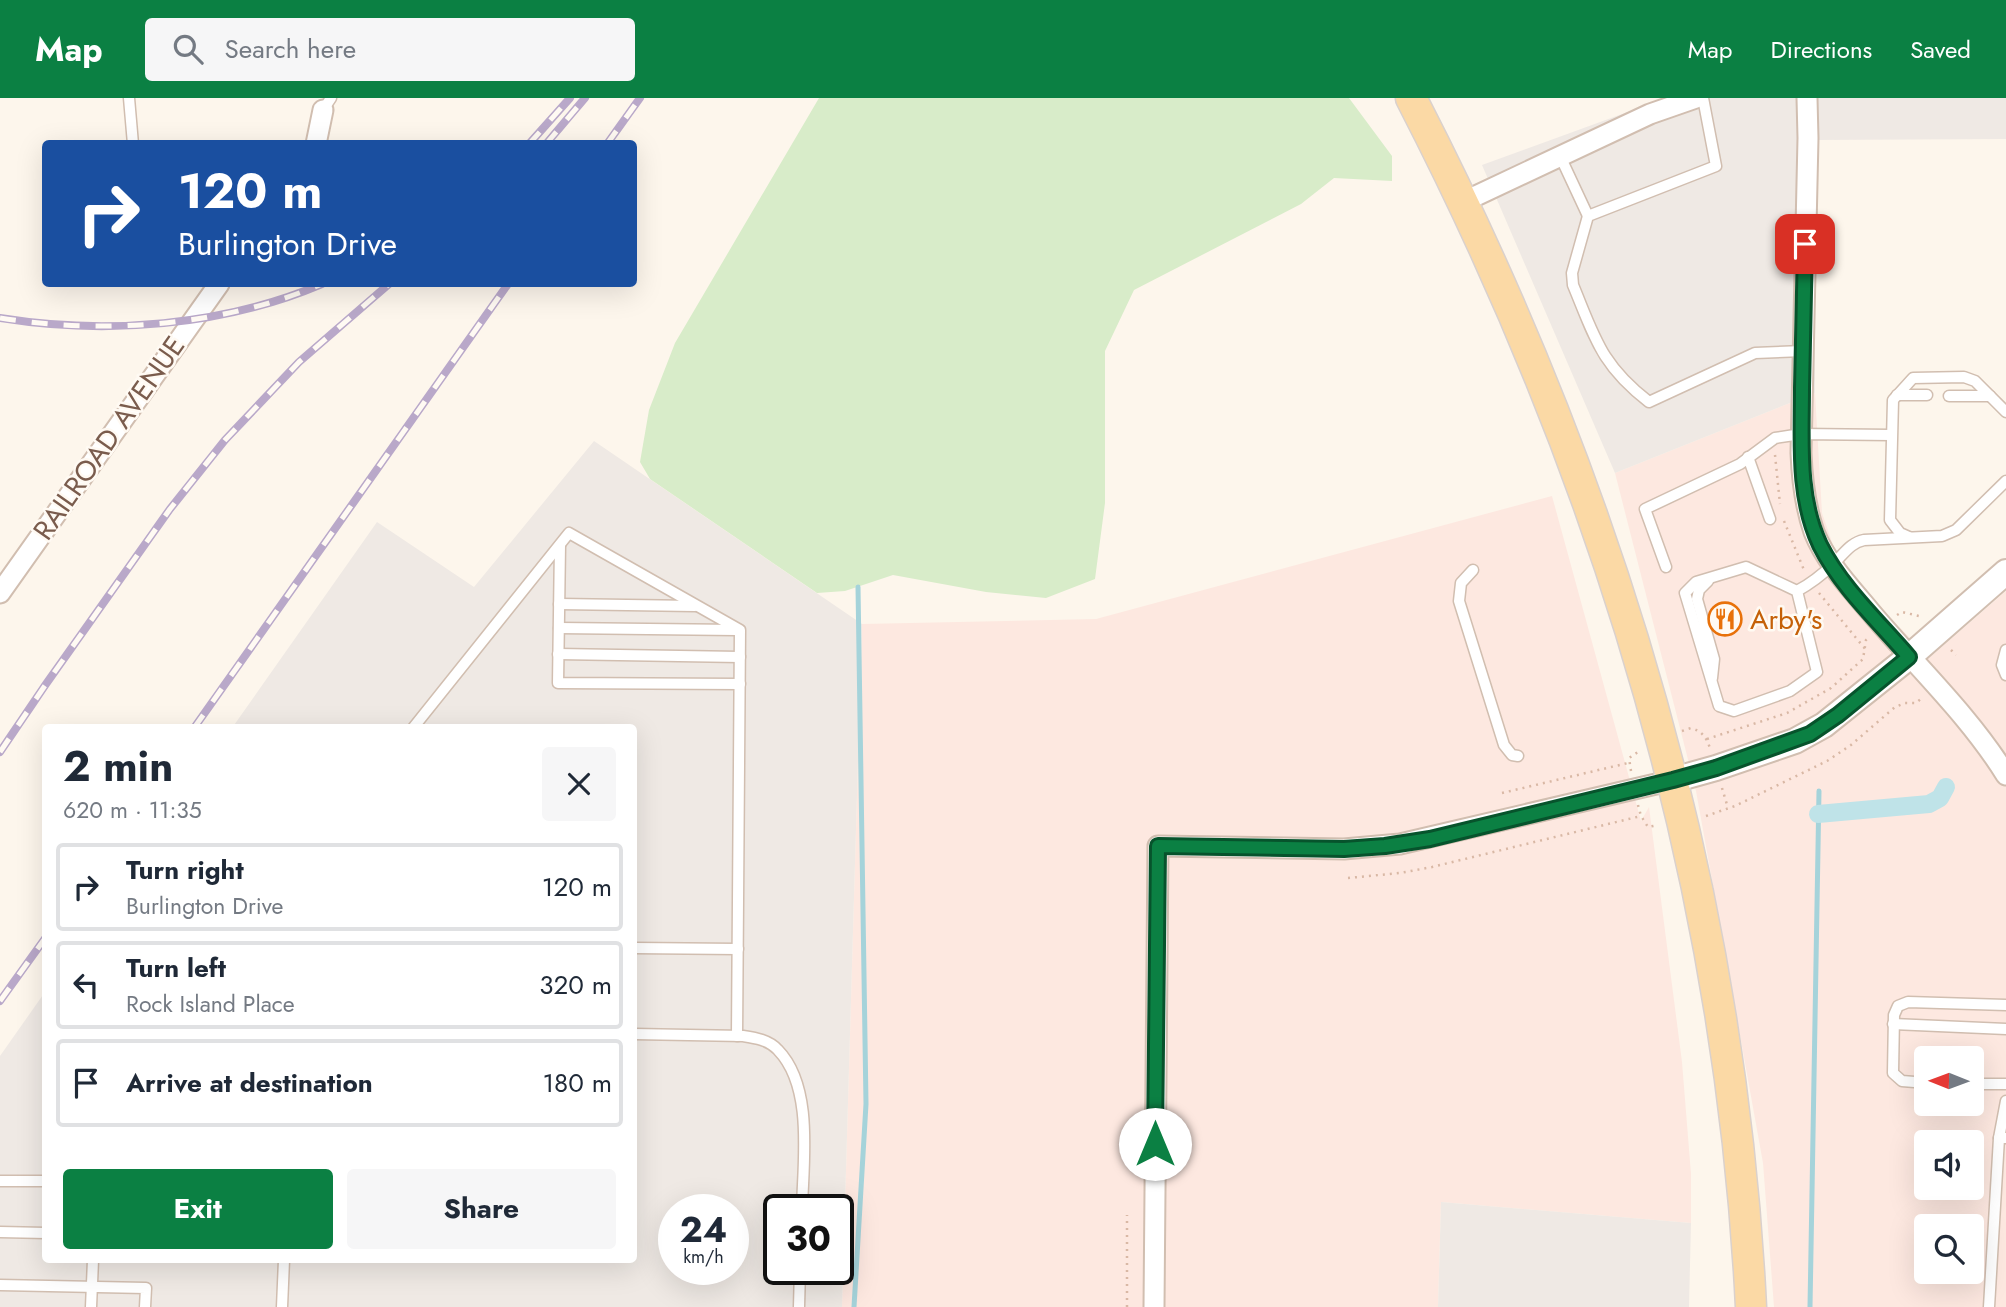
<!DOCTYPE html>
<html lang="en">
<head>
<meta charset="utf-8">
<style>
	:root { --surface:#fff; --page:#f6f6f7; --text:#1f2937; --muted:#747a83; --line:#e0e1e3; --accent:#0b8043 }
	body { margin:0; font-family:Jost,sans-serif; background:var(--page); color:var(--text); height:100vh; display:flex; flex-direction:column; font-size:26px; white-space:nowrap }
	* { box-sizing:border-box; margin:0 }
	p { font-size:23px; color:var(--muted) }
	.icon { flex:none; width:38px; height:38px; fill:none; stroke:currentColor; stroke-width:2; stroke-linecap:round; stroke-linejoin:round }
	.map { position:relative; flex:1; overflow:hidden }
	.panel { position:absolute; left:42px; top:626px; width:595px; height:539px; display:flex; flex-direction:column; background:var(--surface); border-radius:7px; box-shadow:0 7px 28px #0002 }
	.panel>* { flex:none }
	.banner { position:absolute; left:42px; top:42px; width:595px; height:147px; border-radius:7px; box-shadow:0 7px 28px #0002; background:#1a4fa0; color:#fff; overflow:hidden }
	.needle { width:46px; rotate:271deg }
	.tools { position:absolute; left:1914px; top:948px; display:grid; gap:14px }
	.tools a { display:grid; place-items:center; width:70px; height:70px; border-radius:7px; background:var(--surface); box-shadow:0 7px 28px #0002; font-size:35px }
	.speed { position:absolute; left:658px; top:1096px; display:flex; gap:14px; font-size:35px; font-weight:700; text-align:center }
	.speed>* { display:grid; place-content:center; width:91px; height:91px; border-radius:50%; background:var(--surface); box-shadow:0 7px 28px #0002; line-height:1 }
	.speed small { font-size:18px; font-weight:400 }
	.speed .limit { border:4px solid #111; border-radius:10px; background:#fff; color:#111 }
	.pin { position:absolute; display:grid; place-items:center; width:60px; height:60px; color:#fff; margin:-30px; border-radius:14px; box-shadow:0 4px 10px #0006 }
	.me { position:absolute; width:77px; margin:-38px; rotate:0deg; stroke-linejoin:round; filter:drop-shadow(0 0 5px #0008) }
	.turn { display:flex; align-items:center; gap:24px; height:147px; padding:0 21px; font-size:32px }
	.turn .icon { width:91px; height:91px; stroke-width:2.5 }
	.turn b { display:block; font-size:49px; line-height:60px }
	.round { display:grid; place-items:center; flex:none; width:74px; height:74px; border-radius:7px; background:var(--page) }
	.overview { display:flex; align-items:center; justify-content:space-between; height:119px; padding:0 21px }
	h1 { font-size:42px; font-weight:700; line-height:52px }
	.primary-button { display:flex; gap:14px; margin-top:auto; padding:14px 21px }
	.primary-button a { flex:1; height:80px; border-radius:7px; background:var(--accent); color:#fff; font-size:28px; font-weight:700; line-height:80px; text-align:center }
	.primary-button a+a { background:var(--page); color:var(--text) }
	ul { padding:0; list-style:none }
	li { display:flex; align-items:center; gap:21px; height:88px; margin:0 14px 10px; padding:0 7px; border:4px solid var(--line); border-radius:7px }
	li div { flex:1 }
	li b { display:block; font-size:26px }
	li em { font-style:normal }
	header { display:flex; align-items:center; gap:42px; box-sizing:border-box; height:98px; padding:0 35px; background:var(--accent); color:#fff }
	header strong { font-size:33px }
	nav { display:flex; gap:38px; margin-inline-start:auto; font-size:24px }
	.search { width:490px; height:63px; background:var(--page); display:flex; align-items:center; gap:18px; box-sizing:border-box; padding:0 24px; border-radius:7px; color:var(--muted); font-size:26px }
	.map>svg:first-child { display:block }
	.commercial { fill:#fde8e0; fill-rule:evenodd }
	.industrial { fill:#efe9e4; fill-rule:evenodd }
	.green { fill:#d8ecc9 }
	.lines { fill:none; stroke-linecap:round; stroke-linejoin:round }
	.stream { stroke:#a5d3da; stroke-width:5 }
	.canal { stroke:#bfe3e8; stroke-width:18 }
	.service-casing { stroke:#d1beb0; stroke-width:13 }
	.minor-casing { stroke:#d1beb0; stroke-width:23 }
	.tertiary-casing { stroke:#d1beb0; stroke-width:28 }
	.primary-casing { stroke:#dad1cd; stroke-width:33 }
	.path { stroke:#d9b8a5; stroke-width:2.5; stroke-dasharray:2 5; stroke-linecap:butt }
	.service { stroke:#fff; stroke-width:10 }
	.minor { stroke:#fff; stroke-width:19 }
	.tertiary { stroke:#fff; stroke-width:24 }
	.primary { stroke:#fbd9a5; stroke-width:30 }
	.rail-casing { stroke:#b9a8c9; stroke-width:8 }
	.rail { stroke:#fffaf3; stroke-width:5; stroke-dasharray:16; stroke-linecap:butt }
	.route-casing { stroke:#07532c; stroke-width:18 }
	.route { stroke:#0b8043; stroke-width:12 }
	.labels { text-anchor:middle; dominant-baseline:central; stroke-width:5; stroke-linejoin:round; paint-order:stroke }
	.street-label { font-size:28px; fill:#7a5c4d; stroke:#fffaf3 }
	.food-label { font-size:28px; fill:#c56008; stroke:#fffaf3; text-anchor:start }
</style>
</head>
<body>
<header>
<strong>Map</strong>
<div class="search"><svg class="icon" aria-label="search" viewBox="0 0 24 24"><circle cx="10" cy="10" r="6"/><path d="M15 15l6 6"/></svg>Search here</div>
<nav><a>Map</a><a>Directions</a><a>Saved</a></nav>
</header>
<div class="map">
<svg width="2006" height="1209" viewBox="0 0 2006 1209">
	<rect width="100%" height="100%" fill="#fdf6ec"/>
	<!-- commercial -->
	<g class="commercial">
		<path d="M1815 295 1822 415 1833 447 1847 474 1929 560 2006 493V1209H1774L1763 1065 1696 693 1615 375ZM1927 961H1972V1006H1927ZM1927 1045H1972V1090H1927ZM1927 1129H1972V1174H1927Z"/>
		<path d="M1552 398 1641 723 1649 709 1682 964 1691 1076V1125L1441 1104 1438 1209H842L862 526 1096 521Z"/>
	</g>
	<!-- industrial -->
	<g class="industrial">
		<path d="M1666 0H2006V41L1815 42V295L1615 375 1482 67Z"/>
		<path d="M594 343 862 526 842 1209H0V958L45 894 46 1162H634V630H232L377 424 474 489ZM674 1111H733V1171H674ZM779 1111H838V1171H779Z"/>
		<path d="M1441 1104 1691 1125 1689 1209H1438Z"/>
	</g>
	<!-- green -->
	<path class="green" d="M819 0H1349L1392 58V83L1334 80 1301 106 1134 192 1105 253V405L1095 481 1046 500 986 494 893 477 845 493 817 495 650 381 640 364 649 312 675 245Z"/>
	<g class="lines">
		<!-- stream -->
		<g class="stream">
			<path d="M854 1209 866 1006 858 489"/>
			<path d="M1810 1209 1819 693"/>
		</g>
		<!-- canal -->
		<path class="canal" d="M1818 716 1929 706 1940 700 1946 689"/>
		<defs>
			<g id="service">
				<path d="M129 0 133 46"/>
				<path d="M1703 0 1716 68 1588 118 1572 175 1573 187C1595 240 1601 267 1649 304L1755 255 1803 253"/>
				<path d="M323 12 331 0"/>
				<path d="M1560 58 1588 118"/>
				<path d="M1897 297H1927"/>
				<path d="M1949 298H1990"/>
				<path d="M1748 359 1770 421"/>
				<path d="M1909 439 1900 435 1890 422 1893 302 1913 280 1964 279 1975 283 2006 314"/>
				<path d="M560 447 558 585 740 586"/>
				<path d="M1666 469 1645 411 1740 366 1775 340 1801 336 1891 337"/>
				<path d="M1473 472 1461 485 1459 503 1504 647 1512 657 1518 658"/>
				<path d="M1708 483 1699 492 1697 501 1714 561 1712 580"/>
				<path d="M1797 493 1817 574 1790 593 1734 613 1719 608 1685 495 1696 484 1746 469 1797 493C1810 486 1822 477 1833 466 1844 456 1850 445 1864 442L1942 438 1956 432 2006 383"/>
				<path d="M559 506 695 508"/>
				<path d="M559 530 737 532"/>
				<path d="M2006 552 2002 567 2006 577"/>
				<path d="M558 556 740 559"/>
				<path d="M413 630 569 435 740 532 737 938"/>
				<path d="M634 850 738 851"/>
				<path d="M1893 926 2006 931"/>
				<path d="M634 936 743 938C756 940 769 942 778 952 814 989 803 1064 802 1111"/>
				<path d="M1927 985 1902 983 1893 975 1894 917 1898 908 1908 904 2006 907"/>
				<path d="M1972 986H2006"/>
				<path d="M2006 1003 1999 1040H2006"/>
				<path d="M0 1083H46"/>
				<path d="M0 1134 46 1135"/>
				<path d="M0 1187 146 1190 145 1209"/>
				<path d="M91 1209 93 1162"/>
				<path d="M282 1209 284 1162"/>
				<path d="M799 1209 800 1171"/>
				<path d="M1989 1209 1999 1040"/>
			</g>
			<g id="minor">
				<path d="M1807 0 1808 40 1801 355C1802 381 1805 408 1814 434 1826 464 1849 488 1869 512 1915 567 1969 617 2006 677"/>
				<path d="M316 46 323 12"/>
				<path d="M1463 104 1650 16 1696 0"/>
				<path d="M0 495 219 186"/>
				<path d="M1154 1209 1158 748 1344 751 1400 746 1673 682"/>
			</g>
			<path id="tertiary" d="M1673 682 1716 670 1795 643 1824 627 1909 559 2006 474"/>
			<path id="primary" d="M1411 0C1607 380 1730 781 1751 1209"/>
		</defs>
		<!-- service casing -->
		<use href="#service" class="service-casing"/>
		<!-- minor casing -->
		<use href="#minor" class="minor-casing"/>
		<!-- tertiary casing -->
		<use href="#tertiary" class="tertiary-casing"/>
		<!-- primary casing -->
		<use href="#primary" class="primary-casing"/>
		<!-- path -->
		<g class="path">
			<path d="M1775 357 1780 406"/>
			<path d="M1784 423 1804 472"/>
			<path d="M1819 495 1866 552"/>
			<path d="M1897 517 1902 514 1919 518 1922 521"/>
			<path d="M1951 552 1956 557"/>
			<path d="M1682 633 1691 630C1702 633 1706 639 1710 650"/>
			<path d="M1707 641 1787 615 1831 590 1863 561 1866 542 1870 539"/>
			<path d="M1631 673 1629 660 1641 652"/>
			<path d="M1722 690 1728 710"/>
			<path d="M1502 695 1628 665"/>
			<path d="M1638 707 1641 718 1648 729 1658 727"/>
			<path d="M1706 718 1735 708 1827 663 1851 647 1895 609 1905 605H1916L1923 599"/>
			<path d="M1348 780 1400 775 1432 769 1641 718"/>
			<path d="M1127 1209V1117"/>
		</g>
		<!-- service -->
		<use href="#service" class="service"/>
		<!-- minor -->
		<use href="#minor" class="minor"/>
		<!-- tertiary -->
		<use href="#tertiary" class="tertiary"/>
		<!-- primary -->
		<use href="#primary" class="primary"/>
		<defs>
			<g id="rail">
				<path d="M529 46 570 0"/>
				<path d="M546 46 585 0"/>
				<path d="M607 46 640 0"/>
				<path d="M0 220C106 237 223 228 322 186"/>
				<path d="M194 630 508 186"/>
				<path d="M0 654 46 586 170 411 225 342 299 264 389 186"/>
				<path d="M0 903 46 839"/>
			</g>
		</defs>
		<!-- rail casing -->
		<use href="#rail" class="rail-casing"/>
		<!-- rail -->
		<use href="#rail" class="rail"/>
	</g>
	<g class="lines">
		<defs>
			<path id="route" d="M1155 1046 1158 748 1344 751 1385 748 1430 741 1673 682 1716 670 1810 636 1838 617 1909 559C1879 524 1841 489 1820 447 1797 398 1802 343 1802 290 1803 242 1804 194 1805 146"/>
		</defs>
		<!-- route casing -->
		<use href="#route" class="route-casing"/>
		<!-- route -->
		<use href="#route" class="route"/>
	</g>
	<!-- icons -->
	<defs>
		<symbol id="restaurant-ring" viewBox="-11 -11 22 22"><circle r="9.5" fill="#fffaf3" stroke="#e8710a" stroke-width="1.5"/><path d="M-5-6h1v4h1v-4h1v4h1v-4h1v5L-1.5 .5V6h-2V.5L-5-1ZM5-6V6H3V1.5H1.5Q1.5-4 5-6Z" fill="#e8710a"/></symbol>
	</defs>
	<g fill-rule="evenodd">
		<use href="#restaurant-ring" x="1706" y="502" width="38" height="38"/>
	</g>
	<g class="labels">
		<!-- street labels -->
		<g class="street-label">
			<text transform="translate(109 340) rotate(-55)">RAILROAD AVENUE</text>
		</g>
		<!-- food labels -->
		<g class="food-label">
			<text x="1750" y="521">Arby's</text>
		</g>
	</g>
</svg>
<div class="tools">
<a><svg class="needle" viewBox="-14 -14 28 28"><path d="M0-13l5 13h-10z" fill="#e53935"/><path d="M0 13l5-13h-10z" fill="#747a83"/></svg></a>
<a><svg class="icon" aria-label="sound" viewBox="0 0 24 24"><path d="M4 9h4l5-4v14l-5-4H4zM17 9q2 3 0 6"/></svg></a>
<a><svg class="icon" aria-label="search" viewBox="0 0 24 24"><circle cx="10" cy="10" r="6"/><path d="M15 15l6 6"/></svg></a>
</div>
<div class="speed"><div>24<small>km/h</small></div><div class="limit">30</div></div>
<div class="pin" style="left:1805px;top:146px;background:#d93025"><svg class="icon" aria-label="arrive" viewBox="0 0 24 24"><path d="M6 21V4h12l-3 4 3 4H6"/></svg></div>
<svg class="me" style="left:1155px;top:1046px" viewBox="-20 -20 40 40"><circle r="19" fill="#fff"/><path d="M0-13L10 11 0 6-10 11z" fill="#0b8043"/></svg>
<div class="banner">
<div class="turn"><svg class="icon" aria-label="right" viewBox="0 0 24 24"><path d="M7 20v-9h11M14 6l5 5-5 5"/></svg><div><b>120 m</b>Burlington Drive</div></div>
</div>
<section class="panel">
<div class="overview"><div><h1>2 min</h1><p>620 m · 11:35</p></div><a class="round"><svg class="icon" aria-label="close" viewBox="0 0 24 24"><path d="M6 6l12 12M18 6L6 18"/></svg></a></div>
<ul>
<li><svg class="icon" aria-label="right" viewBox="0 0 24 24"><path d="M7 20v-9h11M14 6l5 5-5 5"/></svg><div><b>Turn right</b><p>Burlington Drive</p></div><em>120 m</em></li>
<li><svg class="icon" aria-label="left" viewBox="0 0 24 24"><path d="M17 20v-9H6M10 6l-5 5 5 5"/></svg><div><b>Turn left</b><p>Rock Island Place</p></div><em>320 m</em></li>
<li><svg class="icon" aria-label="arrive" viewBox="0 0 24 24"><path d="M6 21V4h12l-3 4 3 4H6"/></svg><div><b>Arrive at destination</b></div><em>180 m</em></li>
</ul>
<div class="primary-button"><a>Exit</a><a>Share</a></div>
</section>
</div>
</body>
</html>
